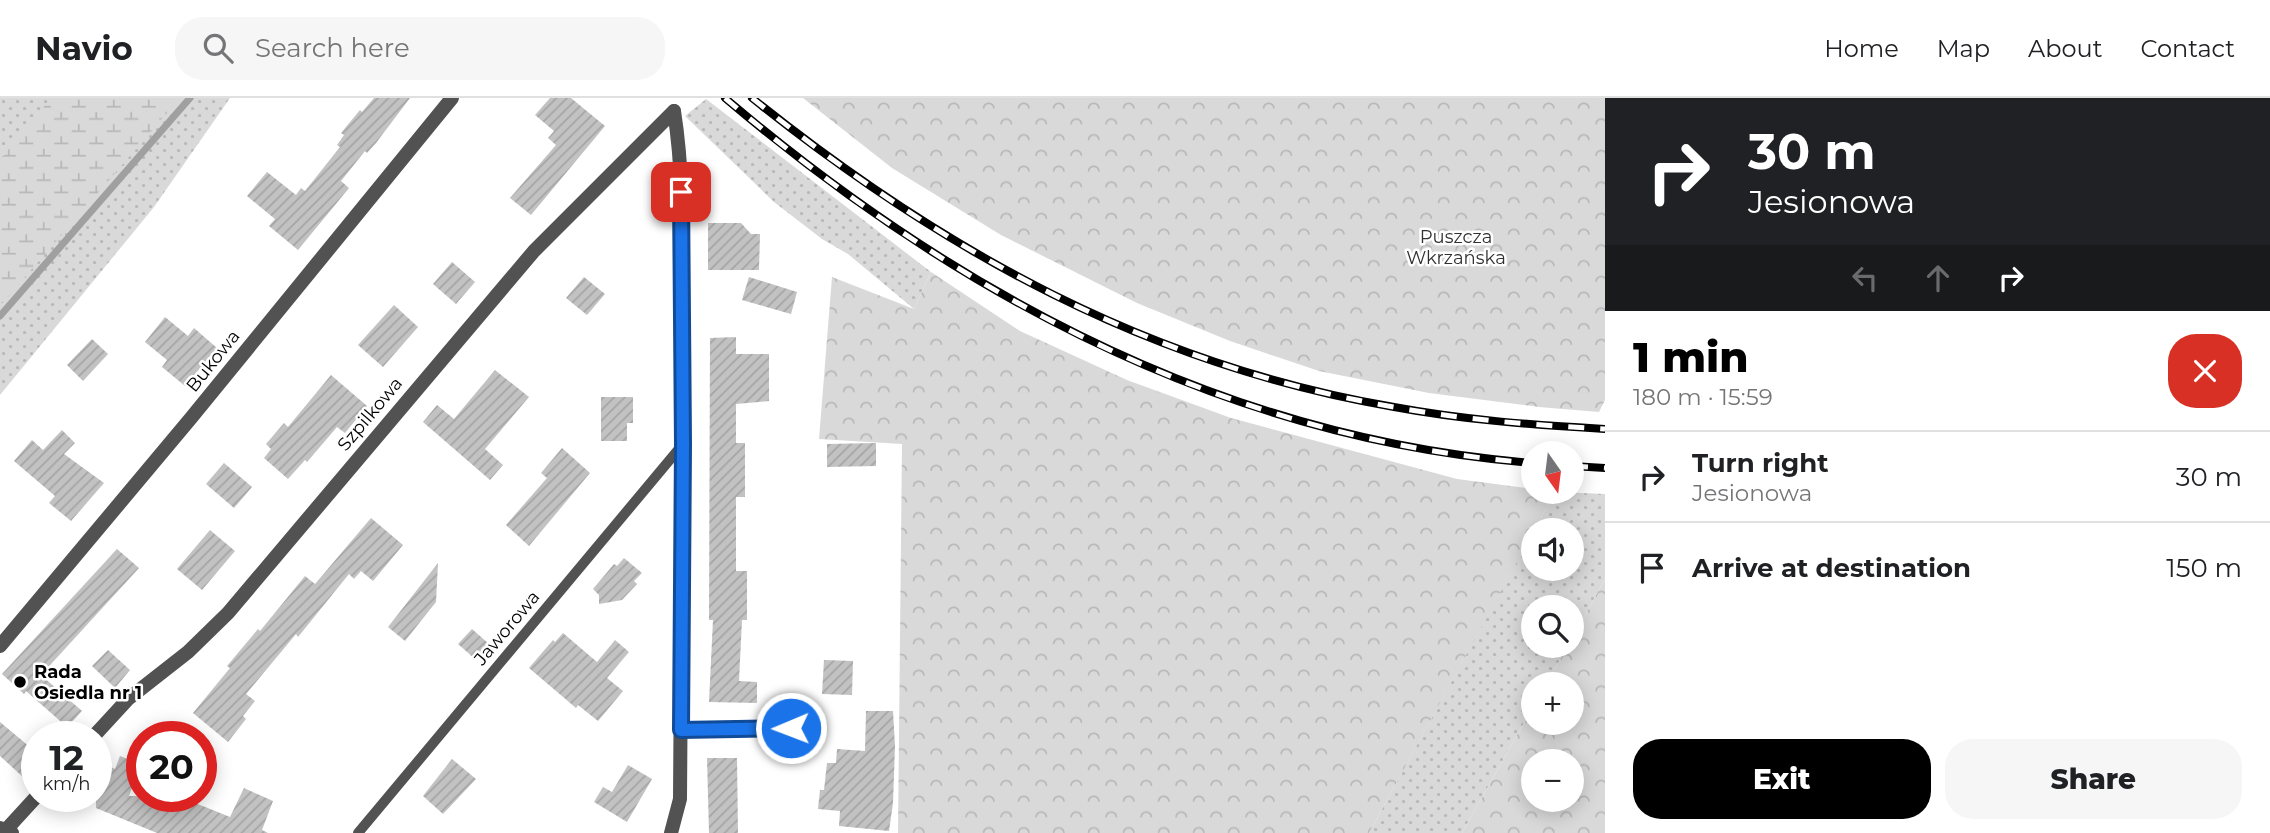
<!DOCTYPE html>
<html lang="en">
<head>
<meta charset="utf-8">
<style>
	:root { --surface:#fff; --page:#f6f6f6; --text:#202124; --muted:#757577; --line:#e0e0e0; --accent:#000 }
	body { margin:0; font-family:Montserrat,sans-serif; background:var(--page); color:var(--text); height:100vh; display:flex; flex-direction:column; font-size:26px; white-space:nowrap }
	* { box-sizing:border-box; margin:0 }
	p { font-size:23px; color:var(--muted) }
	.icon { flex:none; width:38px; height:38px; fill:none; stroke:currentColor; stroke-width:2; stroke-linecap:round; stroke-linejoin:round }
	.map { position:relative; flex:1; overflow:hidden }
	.details { display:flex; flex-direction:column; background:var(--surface); width:665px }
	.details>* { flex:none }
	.guide { background:#202124; color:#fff; overflow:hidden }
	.needle { width:46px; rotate:166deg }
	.controls { position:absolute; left:1521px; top:343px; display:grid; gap:14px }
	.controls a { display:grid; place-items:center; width:63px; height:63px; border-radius:50%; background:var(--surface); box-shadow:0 4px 18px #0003; font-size:35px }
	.speed { position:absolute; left:21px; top:623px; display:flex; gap:14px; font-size:35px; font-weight:700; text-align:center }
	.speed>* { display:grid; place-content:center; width:91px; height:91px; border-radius:50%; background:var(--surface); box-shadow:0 4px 18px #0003; line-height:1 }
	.speed small { font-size:18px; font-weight:400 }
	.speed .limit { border:10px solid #d22; background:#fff; color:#111 }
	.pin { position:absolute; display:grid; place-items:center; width:60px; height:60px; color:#fff; margin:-30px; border-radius:14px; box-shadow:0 4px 10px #0006 }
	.me { position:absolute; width:77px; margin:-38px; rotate:269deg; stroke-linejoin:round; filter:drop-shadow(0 0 5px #0008) }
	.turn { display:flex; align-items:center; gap:24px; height:147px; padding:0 28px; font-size:32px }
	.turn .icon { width:91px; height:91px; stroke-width:2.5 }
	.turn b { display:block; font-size:49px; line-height:60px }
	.lanes { display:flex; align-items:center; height:66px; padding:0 28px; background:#0003; justify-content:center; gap:35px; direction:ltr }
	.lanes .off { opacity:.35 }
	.round { display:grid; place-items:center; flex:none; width:74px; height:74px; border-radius:28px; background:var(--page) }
	.overview { display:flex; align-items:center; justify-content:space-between; height:119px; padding:0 28px }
	h1 { font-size:42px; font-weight:800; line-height:52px; color:var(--accent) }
	.button { display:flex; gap:14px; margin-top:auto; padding:14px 28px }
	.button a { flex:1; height:80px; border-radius:28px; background:var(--accent); color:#fff; font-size:28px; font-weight:800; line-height:80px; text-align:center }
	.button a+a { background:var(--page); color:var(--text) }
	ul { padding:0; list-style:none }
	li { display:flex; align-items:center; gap:21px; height:91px; padding:0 28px; border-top:2px solid var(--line) }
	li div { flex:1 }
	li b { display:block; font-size:26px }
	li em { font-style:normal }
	header { display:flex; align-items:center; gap:42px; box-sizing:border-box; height:98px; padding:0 35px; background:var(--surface); border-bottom:2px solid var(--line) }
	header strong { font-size:33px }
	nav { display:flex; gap:38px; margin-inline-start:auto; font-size:24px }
	.search { width:490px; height:63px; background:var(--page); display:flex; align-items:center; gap:18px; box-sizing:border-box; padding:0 24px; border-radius:28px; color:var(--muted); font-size:26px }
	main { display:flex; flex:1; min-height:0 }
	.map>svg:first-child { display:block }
	.grass { fill:url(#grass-dots) }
	.forest { fill:url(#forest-crowns); fill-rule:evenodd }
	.wetland { fill:url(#wetland-marsh) }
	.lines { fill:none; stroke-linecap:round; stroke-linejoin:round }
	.stream { stroke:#a0a0a0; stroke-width:7 }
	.building { fill:url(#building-hatch) }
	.service { stroke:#525252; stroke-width:10 }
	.minor { stroke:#525252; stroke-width:14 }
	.tertiary { stroke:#525252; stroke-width:14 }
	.rail-casing { stroke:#000; stroke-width:8 }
	.rail { stroke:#fff; stroke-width:5; stroke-dasharray:16; stroke-linecap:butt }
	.route-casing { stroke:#114b97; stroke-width:18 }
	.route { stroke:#1a73e8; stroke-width:12 }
	.poi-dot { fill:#000; stroke:#fff; stroke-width:2.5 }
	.labels { text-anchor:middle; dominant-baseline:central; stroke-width:5; stroke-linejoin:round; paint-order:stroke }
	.park-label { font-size:18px; fill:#303030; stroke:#fff }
	.street-label { font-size:18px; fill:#000; stroke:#fff }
	.poi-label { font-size:18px; font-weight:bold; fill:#000; stroke:#fff; text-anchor:start }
</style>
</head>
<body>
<header>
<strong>Navio</strong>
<div class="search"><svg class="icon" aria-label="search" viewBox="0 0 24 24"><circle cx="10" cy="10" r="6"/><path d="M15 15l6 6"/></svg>Search here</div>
<nav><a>Home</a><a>Map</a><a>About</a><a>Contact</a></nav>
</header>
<main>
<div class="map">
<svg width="1605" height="735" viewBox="0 0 1605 735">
	<defs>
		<pattern id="grass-dots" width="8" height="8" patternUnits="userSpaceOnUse" patternTransform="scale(1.75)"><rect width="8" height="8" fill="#d9d9d9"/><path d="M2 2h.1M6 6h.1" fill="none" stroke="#b8b8b8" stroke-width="1.8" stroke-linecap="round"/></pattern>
		<pattern id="forest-crowns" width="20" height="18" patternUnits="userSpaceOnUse" patternTransform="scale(1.75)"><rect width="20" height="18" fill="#d9d9d9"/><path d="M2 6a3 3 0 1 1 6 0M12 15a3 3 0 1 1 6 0" fill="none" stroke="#b8b8b8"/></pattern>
		<pattern id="wetland-marsh" width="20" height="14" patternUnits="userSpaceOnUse" patternTransform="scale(1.75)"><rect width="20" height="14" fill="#d9d9d9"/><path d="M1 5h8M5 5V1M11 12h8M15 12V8" fill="none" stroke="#b8b8b8"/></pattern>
		<pattern id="building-hatch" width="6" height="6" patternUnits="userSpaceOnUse" patternTransform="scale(1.75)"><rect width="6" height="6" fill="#c2c2c2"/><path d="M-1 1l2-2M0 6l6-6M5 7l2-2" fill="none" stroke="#a5a5a5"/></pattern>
	</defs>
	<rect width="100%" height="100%" fill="#fff"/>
	<!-- grass -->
	<g class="grass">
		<path d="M0 0H230L154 109 0 297Z"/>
		<path d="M706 1 931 174 914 211 848 156 822 141 774 104 685 18Z"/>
		<path d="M1555 394 1605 396V481L1572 541V509H1533V548H1568L1546 586H1533V609L1462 735H1369L1533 433V471H1572V432H1534Z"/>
	</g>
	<!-- forest -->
	<g class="forest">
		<path d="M803 0H1605V302L1599 314 1539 309 1429 295 1319 273 1230 243 1137 205 1001 137 892 70Z"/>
		<path d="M931 174 1020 233 1127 282 1231 320 1457 381 1533 391V394H1555L1369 735H898L902 346 819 341 832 179 914 211Z"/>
		<path d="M1605 481V735H1462L1533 609V625H1572V586H1546L1568 548H1572V541ZM1533 663H1572V702H1533Z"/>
	</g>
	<!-- wetland -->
	<path class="wetland" d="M51 0H180L0 208V62Z"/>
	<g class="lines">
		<!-- stream -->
		<path class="stream" d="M0 218 190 0"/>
	</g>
	<!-- building -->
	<g class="building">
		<path d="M374 0H410L376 45 367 55 365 53 341 83 349 90 298 152 269 128 275 121 247 98 267 74 296 97 301 90 305 93 340 49 337 47 344 37 341 35 360 12 362 14Z"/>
		<path d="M550 0H571L605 28 531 117 510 100 556 47 548 40 554 33 535 17Z"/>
		<path d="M708 125H741L751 136H760L759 172H708Z"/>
		<path d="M452 164 475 184 456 206 433 186Z"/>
		<path d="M584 179 605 196 587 217 566 200Z"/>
		<path d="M749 179 797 194 791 216 742 202Z"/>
		<path d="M394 207 418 229 383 269 358 247Z"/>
		<path d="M165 219 188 238 194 230 217 250 185 288 162 269 167 262 145 244Z"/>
		<path d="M736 239V256H769V303L736 306V345H745V399H736V473H747V522H742L739 583 757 584V605L709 604 713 522H709L710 240Z"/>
		<path d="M92 241 108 256 83 283 67 267Z"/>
		<path d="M495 272 529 299 485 351 503 367 490 382 423 324 437 307 454 321Z"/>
		<path d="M331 277 367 308 345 335 337 329 307 364 305 362 288 381 264 360 271 351 266 346 284 325 288 329Z"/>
		<path d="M601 299H633V325H627V343H601Z"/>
		<path d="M62 332 75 345 64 356 104 385 71 423 49 405 55 398 14 363 32 342 43 352Z"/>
		<path d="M876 345V368L827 369V346Z"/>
		<path d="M562 350 590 375 529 448 506 427 547 380 541 375Z"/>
		<path d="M224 365 252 389 234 410 206 386Z"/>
		<path d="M371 420 403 447 373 483 361 473 354 481 349 476 298 539 296 536 246 596 255 603 243 618 246 621 228 644 193 615 230 570 227 568 258 531 260 533 305 478 315 486Z"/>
		<path d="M210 432 235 453 202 492 177 471Z"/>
		<path d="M117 451 139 470 41 577 82 613 67 629 26 593 24 596 2 576Z"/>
		<path d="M624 460 642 475 634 483 637 486 622 502 599 506V497L593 491 614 466 617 468Z"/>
		<path d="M438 465 436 504 405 543 388 529Z"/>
		<path d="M472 531 489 546 475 561 458 546Z"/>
		<path d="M563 535 597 564 615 542 629 554 607 580 623 593 598 623 578 607 576 610 529 570 553 542 555 544Z"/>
		<path d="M108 552 130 572 115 590 92 568Z"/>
		<path d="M824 562 853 563 852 597 822 596Z"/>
		<path d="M866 613H893L895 648 893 705 889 733 839 728 840 713 818 711 820 692H824L827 665H836L837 651 865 653Z"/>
		<path d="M0 624 37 655V665L24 680 0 658Z"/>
		<path d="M120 658 141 666 129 698H178L230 719 244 690 273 703 262 732 268 735H157L96 710V673L107 677 111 669 115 671Z"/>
		<path d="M707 660H737L738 735H709Z"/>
		<path d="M452 661 476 681 443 716 423 698Z"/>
		<path d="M628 667 652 681 627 724 594 704 603 689 612 694Z"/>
	</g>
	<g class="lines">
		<!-- service -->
		<g class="service">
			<path d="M681 632 791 630"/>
			<path d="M358 735 683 346"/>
		</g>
		<!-- minor -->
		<g class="minor">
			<path d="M0 548 191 320 452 0"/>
			<path d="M93 639 128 601 188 554 228 515 534 153 674 13"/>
			<path d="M5 733 37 698"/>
			<path d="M671 735 680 701C681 548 683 394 682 241 681 166 686 88 674 13"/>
		</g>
		<!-- tertiary -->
		<path class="tertiary" d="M0 730 12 735"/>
		<defs>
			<g id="rail">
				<path d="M725 0C957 197 1225 341 1533 365"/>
				<path d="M752 0C944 154 1149 267 1394 309 1464 322 1534 327 1605 331"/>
				<path d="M1572 368 1605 370"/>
			</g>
		</defs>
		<!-- rail casing -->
		<use href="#rail" class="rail-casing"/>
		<!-- rail -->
		<use href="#rail" class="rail"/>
	</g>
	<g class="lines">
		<defs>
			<path id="route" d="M681 94 683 346 681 632 791 630"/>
		</defs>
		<!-- route casing -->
		<use href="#route" class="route-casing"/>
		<!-- route -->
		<use href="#route" class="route"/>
	</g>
	<!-- markers -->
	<circle class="poi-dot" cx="20" cy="584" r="7"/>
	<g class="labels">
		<!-- park labels -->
		<g class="park-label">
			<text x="1456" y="139">Puszcza<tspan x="1456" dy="21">Wkrzańska</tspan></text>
		</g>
		<!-- street labels -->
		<g class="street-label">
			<text transform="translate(213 263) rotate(-51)">Bukowa</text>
			<text transform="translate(370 316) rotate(-50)">Szpilkowa</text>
			<text transform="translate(507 530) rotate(-50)">Jaworowa</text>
		</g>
		<!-- poi labels -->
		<g class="poi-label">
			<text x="34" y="574">Rada<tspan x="34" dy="21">Osiedla nr 1</tspan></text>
		</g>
	</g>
</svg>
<div class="controls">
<a><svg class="needle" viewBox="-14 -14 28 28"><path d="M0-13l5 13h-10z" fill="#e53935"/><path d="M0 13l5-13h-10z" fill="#757577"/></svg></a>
<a><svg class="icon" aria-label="sound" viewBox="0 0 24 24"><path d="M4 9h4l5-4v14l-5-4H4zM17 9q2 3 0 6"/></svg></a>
<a><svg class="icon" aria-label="search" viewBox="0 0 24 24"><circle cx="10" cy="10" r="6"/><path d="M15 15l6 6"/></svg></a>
<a>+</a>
<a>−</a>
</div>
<div class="speed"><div>12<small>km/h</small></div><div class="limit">20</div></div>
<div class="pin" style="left:681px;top:94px;background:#d93025"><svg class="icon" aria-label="arrive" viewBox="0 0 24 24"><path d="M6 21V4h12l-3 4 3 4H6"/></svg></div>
<svg class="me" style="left:791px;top:630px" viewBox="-20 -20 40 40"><circle r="17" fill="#1a73e8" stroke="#fff" stroke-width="3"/><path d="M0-11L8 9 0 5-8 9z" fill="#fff"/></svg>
</div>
<section class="details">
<div class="guide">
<div class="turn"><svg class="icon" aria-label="right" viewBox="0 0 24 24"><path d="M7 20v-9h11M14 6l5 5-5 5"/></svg><div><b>30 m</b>Jesionowa</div></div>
<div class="lanes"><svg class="icon off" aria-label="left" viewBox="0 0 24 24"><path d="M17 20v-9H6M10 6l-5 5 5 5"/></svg><svg class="icon off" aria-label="ahead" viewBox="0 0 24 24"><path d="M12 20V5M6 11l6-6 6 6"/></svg><svg class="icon" aria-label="right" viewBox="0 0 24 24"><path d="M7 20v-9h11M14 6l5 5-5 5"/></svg></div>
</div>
<div class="overview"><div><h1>1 min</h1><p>180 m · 15:59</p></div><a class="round" style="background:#d93025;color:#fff"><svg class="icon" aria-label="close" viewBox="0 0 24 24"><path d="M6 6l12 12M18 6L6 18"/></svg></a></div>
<ul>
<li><svg class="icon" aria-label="right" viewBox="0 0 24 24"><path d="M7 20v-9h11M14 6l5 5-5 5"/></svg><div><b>Turn right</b><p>Jesionowa</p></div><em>30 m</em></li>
<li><svg class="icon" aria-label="arrive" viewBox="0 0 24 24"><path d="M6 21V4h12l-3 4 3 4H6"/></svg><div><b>Arrive at destination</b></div><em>150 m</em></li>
</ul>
<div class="button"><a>Exit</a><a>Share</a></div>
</section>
</main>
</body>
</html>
